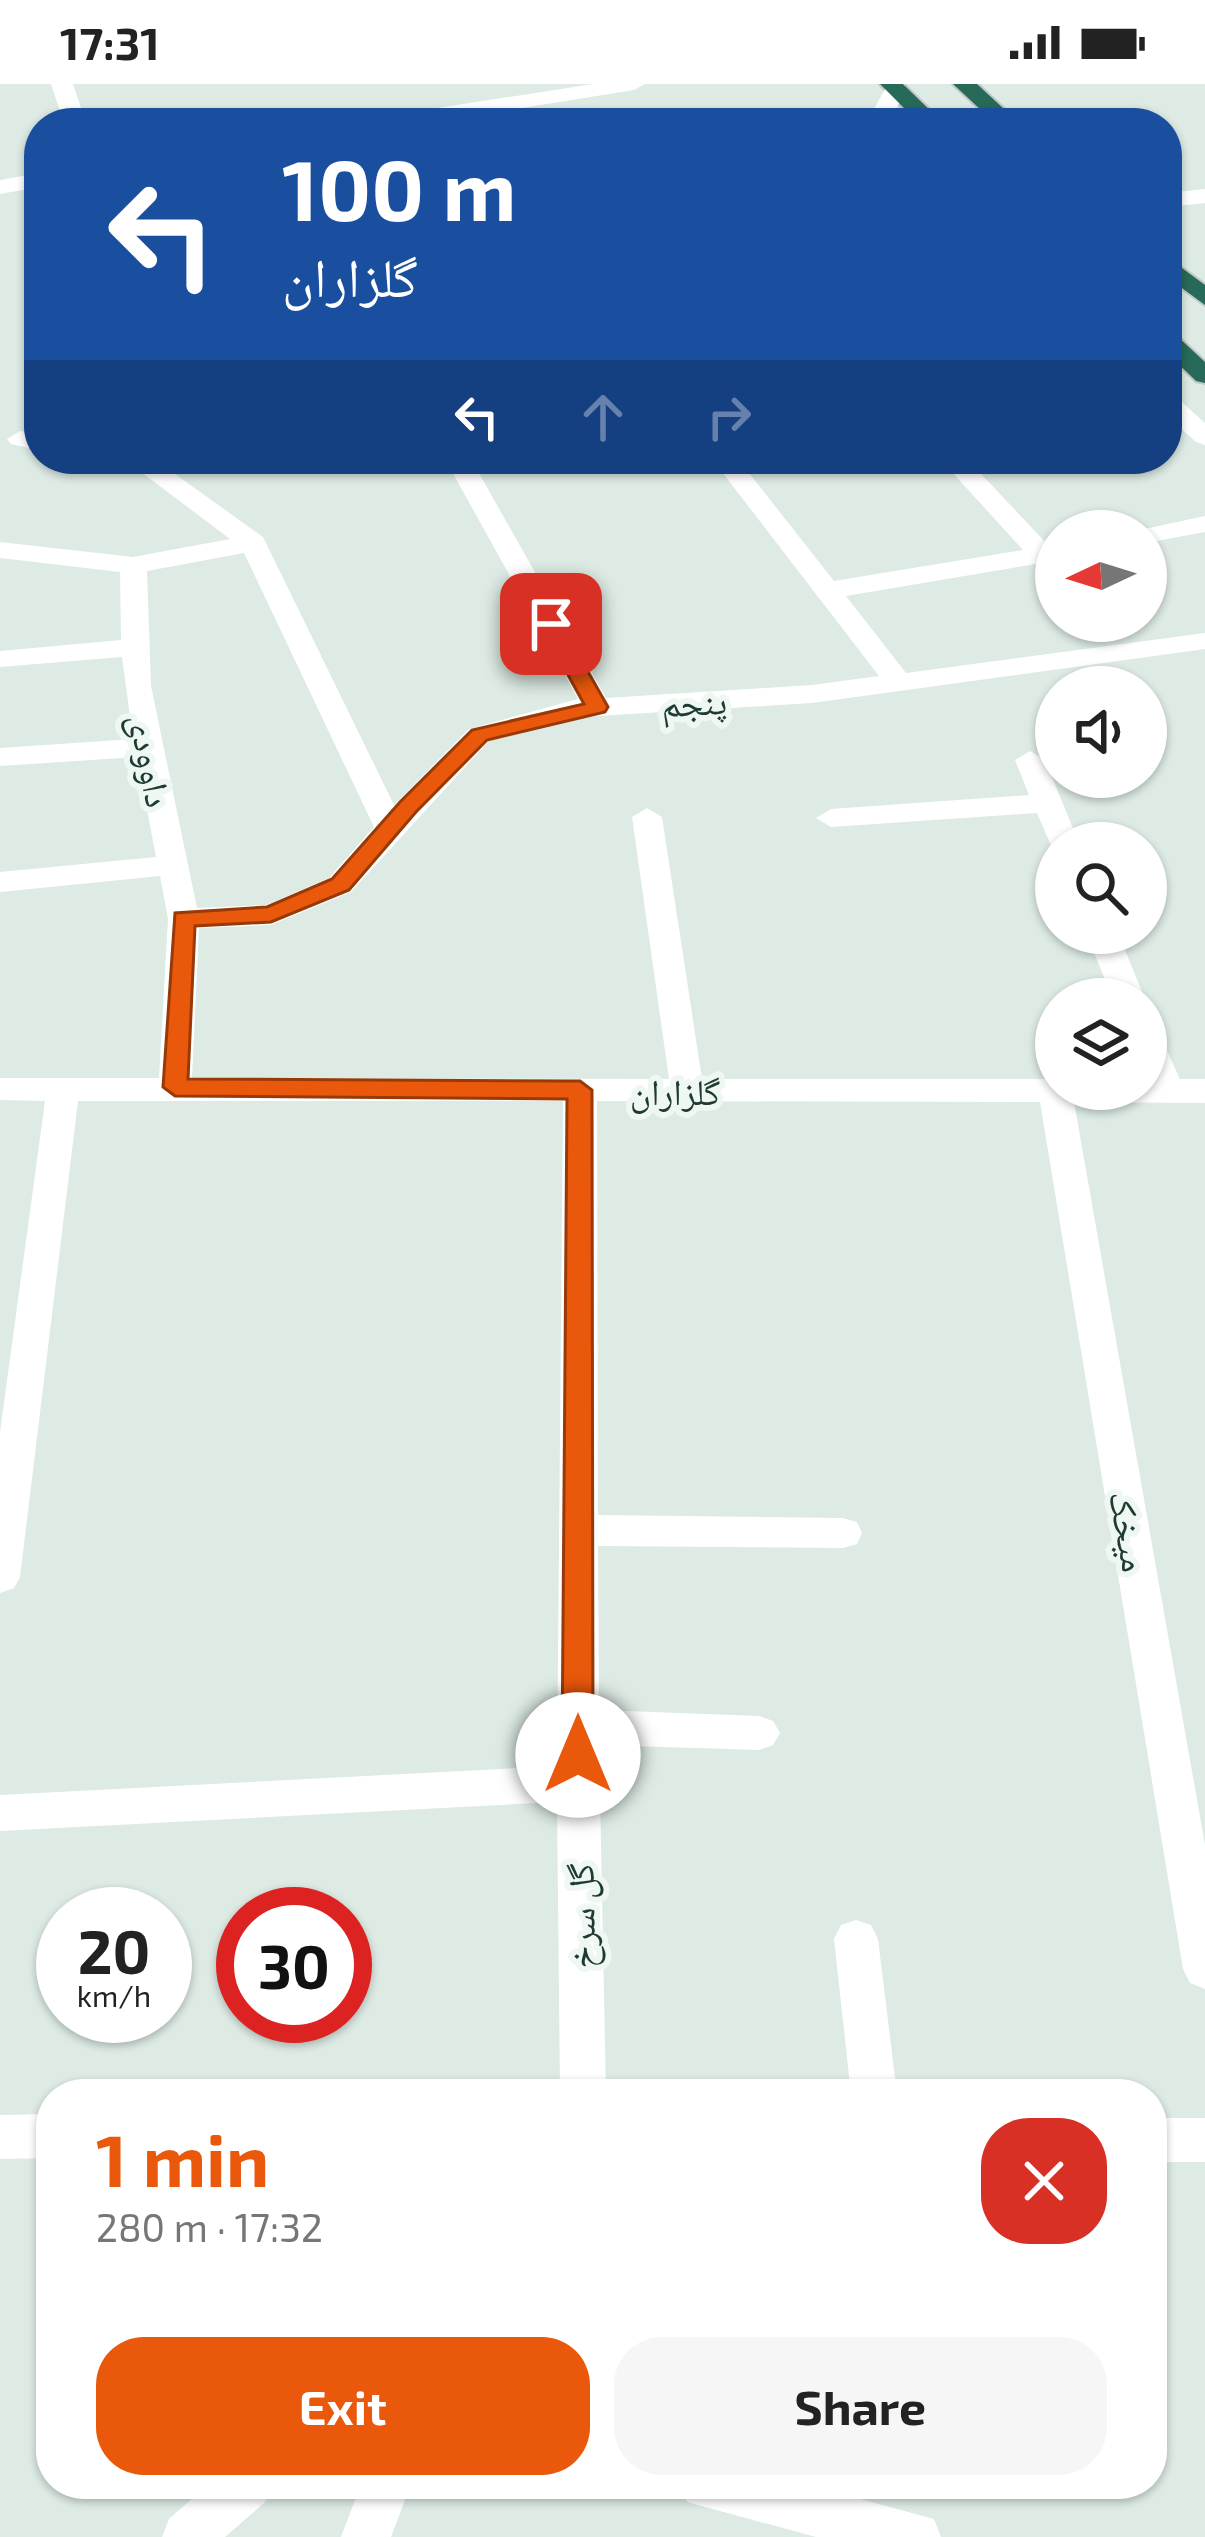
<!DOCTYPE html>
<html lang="en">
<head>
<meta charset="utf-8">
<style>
	:root { --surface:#fff; --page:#f6f6f6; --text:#222; --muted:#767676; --accent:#ea580c }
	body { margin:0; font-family:"Exo 2","Noto Naskh Arabic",sans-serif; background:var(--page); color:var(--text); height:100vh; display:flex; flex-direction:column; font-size:45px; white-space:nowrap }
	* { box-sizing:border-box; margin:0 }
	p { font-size:39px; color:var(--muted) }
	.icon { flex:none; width:66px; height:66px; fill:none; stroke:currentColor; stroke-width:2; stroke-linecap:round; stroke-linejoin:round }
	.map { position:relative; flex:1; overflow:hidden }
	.side { position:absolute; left:36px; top:1995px; width:1131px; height:420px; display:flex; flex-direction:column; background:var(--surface); border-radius:48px; box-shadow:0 3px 9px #0004 }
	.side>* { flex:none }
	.hud { position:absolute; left:24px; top:24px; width:1158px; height:366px; border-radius:48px; box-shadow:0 3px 9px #0004; background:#1a4fa0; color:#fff; overflow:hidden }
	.needle { width:78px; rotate:266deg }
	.tools { position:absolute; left:1035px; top:426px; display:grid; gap:24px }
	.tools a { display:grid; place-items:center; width:132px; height:132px; border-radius:50%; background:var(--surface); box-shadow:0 3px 9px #0004; font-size:60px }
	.speed { position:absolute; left:36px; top:1803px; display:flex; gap:24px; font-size:60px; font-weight:700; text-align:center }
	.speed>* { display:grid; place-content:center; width:156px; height:156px; border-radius:50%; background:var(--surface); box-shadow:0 3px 9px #0004; line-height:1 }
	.speed small { font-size:30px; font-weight:400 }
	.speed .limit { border:18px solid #d22; background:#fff; color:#111 }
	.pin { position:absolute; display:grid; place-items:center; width:102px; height:102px; color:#fff; margin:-51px; border-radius:24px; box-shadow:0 6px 18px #0006 }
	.me { position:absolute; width:132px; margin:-66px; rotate:0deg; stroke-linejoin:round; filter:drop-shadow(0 0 9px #0008) }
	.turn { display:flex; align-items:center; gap:42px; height:252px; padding:0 60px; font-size:54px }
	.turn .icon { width:156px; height:156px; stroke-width:2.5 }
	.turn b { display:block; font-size:84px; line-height:102px }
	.lanes { display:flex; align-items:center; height:114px; padding:0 60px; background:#0003; justify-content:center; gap:60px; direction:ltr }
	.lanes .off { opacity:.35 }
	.round { display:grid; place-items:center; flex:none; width:126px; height:126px; border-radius:48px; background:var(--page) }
	.head { display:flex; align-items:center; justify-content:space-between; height:204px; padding:0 60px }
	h1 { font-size:72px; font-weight:700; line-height:90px; color:var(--accent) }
	.button { display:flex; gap:24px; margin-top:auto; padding:24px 60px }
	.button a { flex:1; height:138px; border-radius:48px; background:var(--accent); color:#fff; font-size:48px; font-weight:700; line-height:138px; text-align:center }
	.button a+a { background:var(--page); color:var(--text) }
	.status { display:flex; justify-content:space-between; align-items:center; height:84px; padding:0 60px; background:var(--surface); direction:ltr }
	.status svg { height:33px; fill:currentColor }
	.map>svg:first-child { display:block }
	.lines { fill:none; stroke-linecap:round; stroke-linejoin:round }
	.highway-casing { stroke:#c0c8c6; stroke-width:4 }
	.minor { fill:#fff; fill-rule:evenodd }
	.highway { fill:#286a59; fill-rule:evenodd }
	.route { fill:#ea580c; stroke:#983908; stroke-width:3 }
	.labels { text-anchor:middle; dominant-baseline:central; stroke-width:12; stroke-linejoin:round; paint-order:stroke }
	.street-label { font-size:36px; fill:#1e3b32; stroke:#eef7f2 }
</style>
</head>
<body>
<div class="status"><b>17:31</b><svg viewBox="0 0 49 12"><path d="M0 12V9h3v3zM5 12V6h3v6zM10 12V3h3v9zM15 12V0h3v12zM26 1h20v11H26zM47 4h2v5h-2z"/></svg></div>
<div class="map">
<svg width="1205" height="2453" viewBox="0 0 1205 2453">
	<rect width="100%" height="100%" fill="#ddebe4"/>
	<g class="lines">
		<defs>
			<g id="highway">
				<path d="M880 0H903L943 39H919Z"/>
				<path d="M953 0H977L1019 39H995Z"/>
				<path d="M1167 173 1205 201V221L1167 193Z"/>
				<path d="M1167 249 1176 251 1205 278V299L1196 297 1167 269Z"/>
			</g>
		</defs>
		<!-- highway casing -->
		<use href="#highway" class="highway-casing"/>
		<!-- minor -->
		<g class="minor">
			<path d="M51 0H73L86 39H64Z"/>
			<path d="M593 0H645L634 6 428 39H375L386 32Z"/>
			<path d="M888 0H904L907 5 888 39H866Z"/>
			<path d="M39 89V103L0 110V96Z"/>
			<path d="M1205 105V119L1167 123V109Z"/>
			<path d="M1167 310 1176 313 1205 339V361L1196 358 1167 332Z"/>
			<path d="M20 347 39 350V366L11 360 7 355Z"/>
			<path d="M124 375H154L263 453 394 721 469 645 578 615 445 375H471L606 614 812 601 879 592 712 375H738L834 497 1023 466 940 375H967L1049 462 1056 461 1053 491 1036 480 846 512 906 589 1205 549V565L812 619 580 633 489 657 351 808 271 841 199 844 192 994 669 995 632 733 647 724 662 733 702 995H1056V1005H1146V944L1158 947 1180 995H1205V1019L1074 1018 1205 1761V1905L1190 1899 1183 1885 1040 1018 597 1017 598 1431 843 1434 857 1438 862 1449 857 1460 843 1464 598 1462 599 1626 759 1632 773 1637 780 1649 773 1661 759 1666 599 1661 606 2010H560L557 1718 0 1747V1711L557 1682 563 1017H78L20 1493 14 1504 0 1509V1348L45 1017 0 1016V994H159L168 835 160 792 0 808V788L156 773 137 673 0 682V664L133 655 122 573 0 583V567L121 556 120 488 0 474V458L133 473 230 455ZM244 469 374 743 329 794 266 821 197 824 151 602 147 487Z"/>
			<path d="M1205 432V448L1146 459V447H1135Z"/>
			<path d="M1030 667 1045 676 1079 759H1056L1053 766 1037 729 831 743 816 734 831 725 1029 711 1015 676Z"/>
			<path d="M1086 849H1118L1145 915H1113Z"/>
			<path d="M856 1836 871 1841 878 1855 897 2010H851L834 1855 841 1841Z"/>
			<path d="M51 2030V2074L0 2075V2031Z"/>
			<rect x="1152" y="2034" width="53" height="44"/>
			<path d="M209 2400H272L265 2418 225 2453H162L169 2435Z"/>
			<path d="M361 2400H411L391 2453H341Z"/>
			<path d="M680 2400H805L934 2435 941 2453H816L687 2418Z"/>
		</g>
		<!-- highway -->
		<use href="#highway" class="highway"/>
	</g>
	<!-- route -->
	<path class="route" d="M551 534 561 540 608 623 605 628 487 656 416 728 349 806 271 838 195 842 188 995 580 997 592 1006 593 1671 589 1680 578 1684 566 1680 562 1671 567 1015 175 1012 163 1003 175 829 267 823 332 795 400 718 472 646 584 620 540 540Z"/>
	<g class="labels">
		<!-- street labels -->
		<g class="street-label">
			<text transform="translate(694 617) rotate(-3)">پنجم</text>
			<text transform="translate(152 676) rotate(79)">داوودی</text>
			<text x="675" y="1006">گلزاران</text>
			<text transform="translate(1130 1447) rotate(80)">میخک</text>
			<text transform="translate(580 1832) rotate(-91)">گل سرخ</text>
		</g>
	</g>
</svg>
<div class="tools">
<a><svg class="needle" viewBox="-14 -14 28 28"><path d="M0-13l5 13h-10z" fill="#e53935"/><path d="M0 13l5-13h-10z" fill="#767676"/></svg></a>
<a><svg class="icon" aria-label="sound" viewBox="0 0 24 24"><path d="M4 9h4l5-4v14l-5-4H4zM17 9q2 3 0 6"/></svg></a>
<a><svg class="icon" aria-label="search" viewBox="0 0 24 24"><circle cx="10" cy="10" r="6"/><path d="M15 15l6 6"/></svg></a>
<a><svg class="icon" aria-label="layers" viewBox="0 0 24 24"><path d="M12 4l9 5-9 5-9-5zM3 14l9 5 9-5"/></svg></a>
</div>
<div class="speed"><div>20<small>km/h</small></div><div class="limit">30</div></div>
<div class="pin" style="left:551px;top:540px;background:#d93025"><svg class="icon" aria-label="arrive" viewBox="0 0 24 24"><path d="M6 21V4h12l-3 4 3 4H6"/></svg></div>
<svg class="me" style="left:578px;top:1671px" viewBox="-20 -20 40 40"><circle r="19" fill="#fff"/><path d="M0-13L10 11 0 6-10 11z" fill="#ea580c"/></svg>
<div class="hud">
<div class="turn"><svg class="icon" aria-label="left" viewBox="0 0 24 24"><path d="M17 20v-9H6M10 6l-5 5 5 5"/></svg><div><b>100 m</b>گلزاران</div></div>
<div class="lanes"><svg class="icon" aria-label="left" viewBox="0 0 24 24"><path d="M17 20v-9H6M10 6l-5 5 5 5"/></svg><svg class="icon off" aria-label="ahead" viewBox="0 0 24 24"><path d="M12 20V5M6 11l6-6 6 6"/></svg><svg class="icon off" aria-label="right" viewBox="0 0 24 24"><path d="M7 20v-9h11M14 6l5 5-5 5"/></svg></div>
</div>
<section class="side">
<div class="head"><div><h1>1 min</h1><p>280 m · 17:32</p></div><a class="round" style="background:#d93025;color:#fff"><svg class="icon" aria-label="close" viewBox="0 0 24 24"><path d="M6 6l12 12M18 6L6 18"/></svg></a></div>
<div class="button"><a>Exit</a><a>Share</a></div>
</section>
</div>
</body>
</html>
